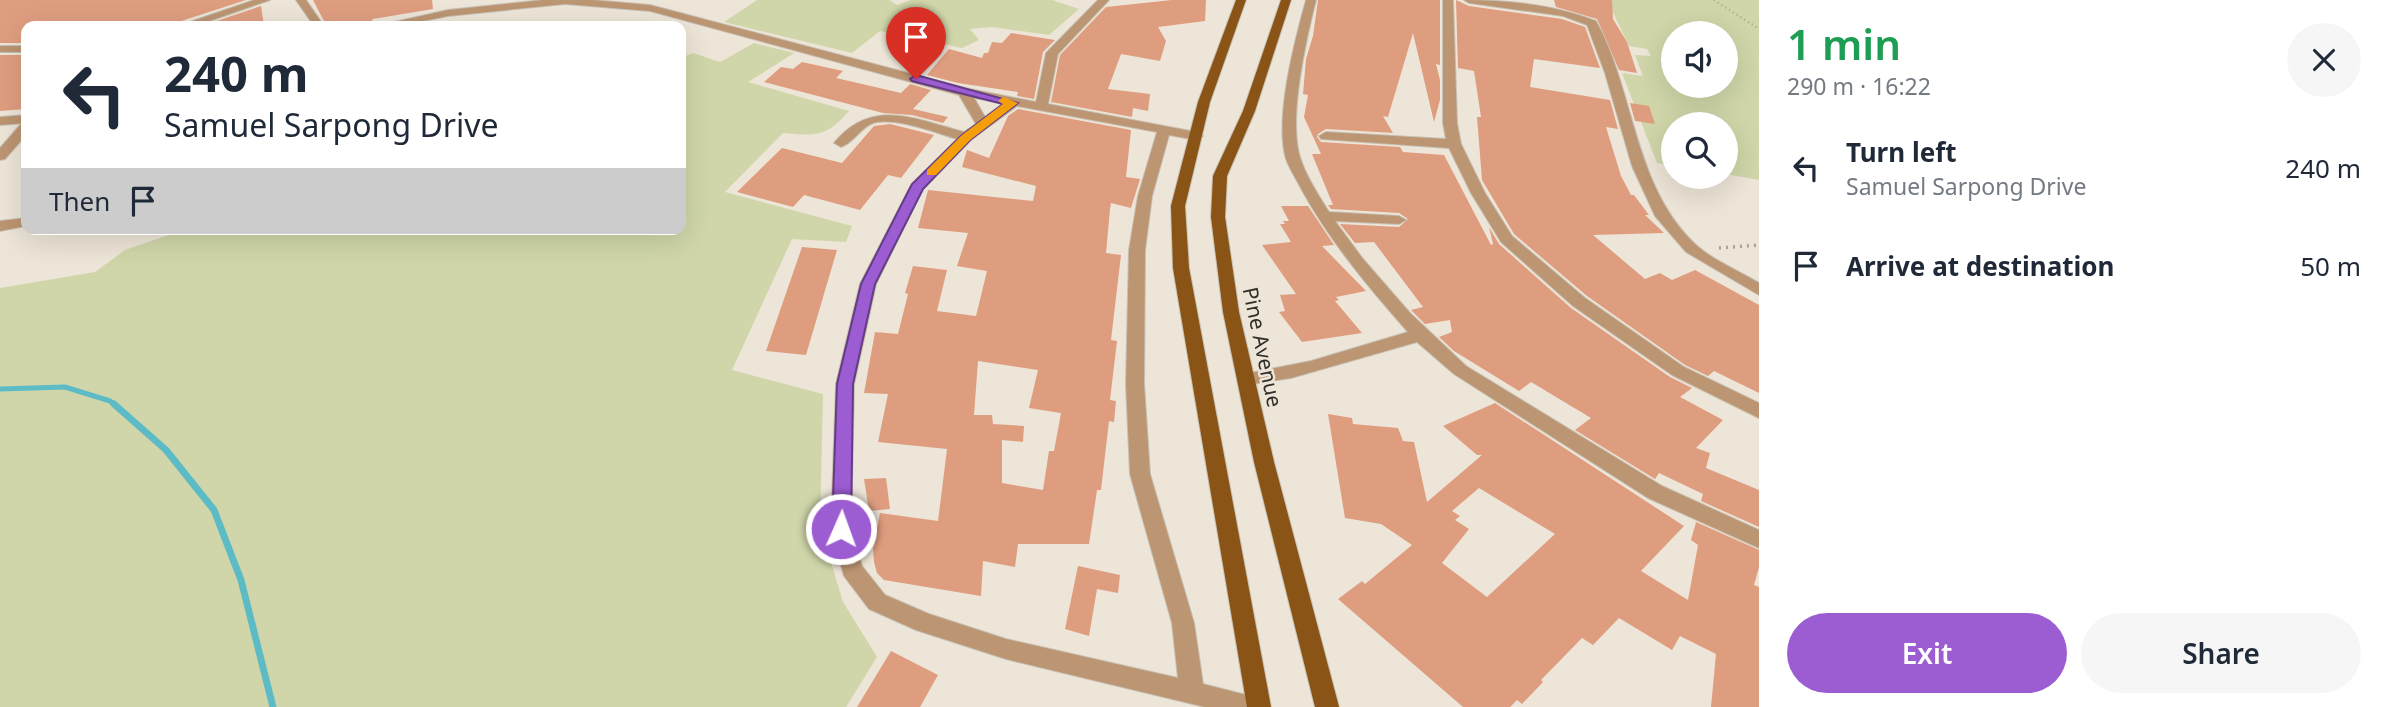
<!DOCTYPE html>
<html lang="en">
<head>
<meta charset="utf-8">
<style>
	:root { --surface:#fff; --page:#f6f6f7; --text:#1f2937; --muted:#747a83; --accent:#9c5cd2 }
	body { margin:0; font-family:"Noto Sans",sans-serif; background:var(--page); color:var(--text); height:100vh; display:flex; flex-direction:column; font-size:26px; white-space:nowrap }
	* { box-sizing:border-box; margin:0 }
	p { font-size:23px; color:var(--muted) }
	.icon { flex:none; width:38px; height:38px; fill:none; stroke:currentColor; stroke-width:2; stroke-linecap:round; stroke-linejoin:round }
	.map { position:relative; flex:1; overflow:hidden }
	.details { display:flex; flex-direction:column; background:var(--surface); width:630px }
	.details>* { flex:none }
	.banner { position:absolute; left:21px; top:21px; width:665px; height:214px; border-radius:14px; box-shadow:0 7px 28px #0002; background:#fff; color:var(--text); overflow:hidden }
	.controls { position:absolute; left:1661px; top:21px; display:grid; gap:14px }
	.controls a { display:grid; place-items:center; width:77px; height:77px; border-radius:50%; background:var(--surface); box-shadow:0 7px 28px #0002; font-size:35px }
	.pin { position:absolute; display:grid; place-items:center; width:60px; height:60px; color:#fff; margin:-72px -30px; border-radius:50% 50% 50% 0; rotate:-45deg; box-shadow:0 0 7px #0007 }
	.pin .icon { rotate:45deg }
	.me { position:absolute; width:77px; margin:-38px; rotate:2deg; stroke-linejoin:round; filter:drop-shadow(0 0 5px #0008) }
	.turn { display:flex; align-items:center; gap:24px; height:147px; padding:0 28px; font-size:32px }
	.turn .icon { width:91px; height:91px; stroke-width:2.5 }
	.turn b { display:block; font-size:49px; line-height:60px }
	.then { display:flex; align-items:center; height:66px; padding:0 28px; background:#0003; gap:14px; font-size:26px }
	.round { display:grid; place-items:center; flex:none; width:74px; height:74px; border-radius:37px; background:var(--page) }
	.headline { display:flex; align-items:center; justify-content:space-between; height:119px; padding:0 28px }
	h1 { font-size:42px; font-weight:600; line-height:52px; color:#1e9e55 }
	.button { display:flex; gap:14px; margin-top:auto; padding:14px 28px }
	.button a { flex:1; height:80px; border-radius:42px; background:var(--accent); color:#fff; font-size:28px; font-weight:600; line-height:80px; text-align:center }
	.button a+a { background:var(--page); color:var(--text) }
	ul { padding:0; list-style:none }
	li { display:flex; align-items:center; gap:21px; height:98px; padding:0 28px }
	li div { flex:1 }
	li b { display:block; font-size:26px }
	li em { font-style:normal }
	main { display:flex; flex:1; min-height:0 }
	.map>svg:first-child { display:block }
	.green { fill:#d0d6a9; fill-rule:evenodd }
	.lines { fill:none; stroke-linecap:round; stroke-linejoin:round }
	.stream-far1 { stroke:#5dbbc5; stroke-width:5 }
	.stream { stroke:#5dbbc5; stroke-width:7 }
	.building { fill:#df9d7f; fill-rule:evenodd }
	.minor-casing { stroke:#c7c0b4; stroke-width:2 }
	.major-casing { stroke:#c7c0b4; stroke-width:2 }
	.path-far1 { stroke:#a9a398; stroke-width:2.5; stroke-dasharray:1 3.5; stroke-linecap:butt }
	.path { stroke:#a9a398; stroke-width:3.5; stroke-dasharray:2 5; stroke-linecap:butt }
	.minor { fill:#bc9572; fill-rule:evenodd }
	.major { fill:#895416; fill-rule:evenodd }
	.route { fill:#9c5cd2; stroke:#653c88; stroke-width:2 }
	.slow { fill:#f59e0b }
	.labels { text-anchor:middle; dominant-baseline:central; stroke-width:5; stroke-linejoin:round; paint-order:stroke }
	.street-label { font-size:21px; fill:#302d28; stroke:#ede5d7 }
</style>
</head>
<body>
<main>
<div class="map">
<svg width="1759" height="707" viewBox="0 0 1759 707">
	<rect width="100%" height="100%" fill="#ede5d7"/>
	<!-- green -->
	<g class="green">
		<path d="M757 0H889L897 5 911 0H1052L1079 9 1049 35 992 27 970 29 979 40 962 48 880 31 852 53 724 22Z"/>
		<path d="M1607 0H1759V180L1726 174V124H1673V166L1657 163 1622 73 1643 76 1635 55 1651 56 1647 49 1629 46ZM1673 33H1726V86H1673Z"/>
		<path d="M754 43 794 53 748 82 849 111C826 137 817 136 783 133L725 192 852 226 846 242 792 239 732 370 823 394 820 526 843 602 877 657 846 707H0V288L95 272 125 250 186 229H681V58L693 53 720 62Z"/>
	</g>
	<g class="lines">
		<!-- stream-far1 -->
		<path class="stream-far1" d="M0 389 65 387 110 401 116 406"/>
		<!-- stream -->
		<path class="stream" d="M114 404 166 450 214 510 241 580 273 707"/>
	</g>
	<!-- building -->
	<g class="building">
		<path d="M0 0H246L166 26H26V43H0Z"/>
		<path d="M313 0H432L433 9 373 19 369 24 325 23Z"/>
		<path d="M1172 0H1206L1205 21 1158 27 1166 41 1160 61 1121 54 1108 89 1150 94 1148 111 1133 108 1132 117 1051 102 1060 55 1106 7Z"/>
		<path d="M1318 0H1440V65L1436 64 1440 80V100L1434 122 1413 33 1388 117 1383 116 1393 133 1326 129 1318 134 1317 137 1321 142 1400 147 1403 152 1444 155 1491 245 1493 244 1489 227 1499 244 1571 308 1670 377 1692 388 1680 397 1723 420 1696 448 1710 453 1706 468 1759 490V527L1701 501 1703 494 1659 473 1655 479 1575 430 1591 418 1531 382 1519 391 1454 351 1439 337 1452 332 1450 320 1425 324 1411 310 1423 307 1374 242 1355 243 1340 224 1399 227 1408 219 1399 213 1331 209 1328 205H1333L1312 154H1321L1304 117 1308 95 1303 94 1306 59 1313 36Z"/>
		<path d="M1456 0 1469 6 1562 19 1585 27 1600 68 1534 59 1530 87 1610 100 1618 129 1606 127 1621 176 1631 195H1634L1649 215H1645L1664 233 1593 235 1645 279 1660 273 1672 280 1695 270 1759 305V393L1714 371 1708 376 1685 365 1587 296 1514 234 1482 180 1477 117H1481L1474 71 1458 68Z"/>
		<path d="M1554 0H1612L1613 19 1627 42 1637 73 1619 70 1597 19 1556 7Z"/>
		<path d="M261 6 264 26H202Z"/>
		<path d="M1011 33 1055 40 1043 52 1034 99 1017 96 1018 92 958 83 927 75 949 49 982 58 984 53H988L992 42 1002 43Z"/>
		<path d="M0 55H26V109L0 111Z"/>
		<path d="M802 62 843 71 836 78 901 93 910 84 931 90 913 109 948 117 943 123 912 115 883 113 764 82 781 67 793 69Z"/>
		<path d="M1630 103 1649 106 1655 124 1635 121Z"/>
		<path d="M1018 109 1131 130 1126 177 1140 179 1131 208 1111 203 1110 209 1106 253 1121 255 1111 340 1117 341 1110 400 1116 401 1114 422 1109 421 1101 490H1097L1089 544H1018L1015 567 983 561 981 596 884 580 877 573 874 562 873 549 880 513 938 521 947 449 878 442 888 394 864 393 875 332 898 334 908 294 905 293 913 266 947 270 937 311 976 316 987 271 957 266 968 233 918 228 928 190 1033 201 1036 186 962 167 967 150 989 158 1008 116ZM978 361 1038 370 1029 408 1061 413 1054 451H1049L1043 490 1002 483V440L1023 442 1024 426 993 424 992 415H974Z"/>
		<path d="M890 124 934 135 901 178 888 175 860 210 804 195 793 207 737 192 782 148 842 163 874 126Z"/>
		<path d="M1281 206H1308L1334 245 1322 246 1366 291 1336 297 1339 300 1335 301 1362 333 1302 342 1279 312 1285 311 1280 295 1296 294 1262 245 1291 242 1280 224H1285L1283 221H1289Z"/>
		<path d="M802 247 837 250 806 355 766 351Z"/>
		<path d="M1495 403 1684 526 1641 571 1688 600 1698 545 1691 540 1696 522 1759 550V567L1754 585 1759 587V707H1711L1716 654 1680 636 1672 650 1619 618 1593 645 1582 638 1541 680 1543 682 1522 704 1517 700 1510 707H1463L1338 599 1362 581 1365 584 1412 545 1381 524 1345 518 1328 414 1352 418 1353 424 1398 428 1403 441 1414 442 1427 502 1482 455H1477L1443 426ZM1479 488 1555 534 1487 597 1442 563 1469 529 1455 520 1460 516 1452 511Z"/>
		<path d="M886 478 890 509 869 511 864 479Z"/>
		<path d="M1078 566 1120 575 1118 593 1097 589 1089 636 1065 629Z"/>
		<path d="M891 651 938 675 920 707H857Z"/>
	</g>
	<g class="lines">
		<defs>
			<g id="minor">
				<path d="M254 0H270L195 26H178Z"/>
				<path d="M296 0H306L324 26H314Z"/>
				<path d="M543 0H592L650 5 965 88 1036 102 1046 53 1098 0H1109L1058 54 1048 104 1196 132 1203 136 1196 140 1169 135 1152 196 1145 250 1144 384 1150 474 1194 623 1203 684 1262 699 1265 707H1205L1006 659 916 630 869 609 844 576 831 529 836 384 860 284 910 187 957 139C936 133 891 115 871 124 859 130 853 143 841 147L834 143C872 97 915 119 964 132L976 124 959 95 650 11 565 4 448 16 398 26H376L448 10ZM974 98 1004 103 985 117ZM1017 106 1157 132 1138 196 1129 250 1126 384 1130 474 1172 623 1178 678 1006 639 929 614 885 595 862 566 851 529 854 384 876 284 923 189 971 140Z"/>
				<path d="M1306 0H1316C1306 40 1287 122 1301 160 1307 178 1319 196 1329 212L1399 216 1406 220 1399 224 1335 221 1363 259 1410 313 1466 366 1662 486 1759 530V548L1648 498 1454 374 1417 342 1291 378 1246 385 1240 383 1237 379 1240 375 1311 361 1408 332C1369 288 1330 241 1303 192 1298 182 1290 170 1286 159 1274 119 1295 40 1306 0Z"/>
				<path d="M1443 0H1453L1457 123 1461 144 1485 193 1512 236 1585 298 1684 367 1759 403V418L1672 375 1573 306 1501 242 1471 193 1449 148 1321 139 1319 136 1326 132 1446 139 1443 123Z"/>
				<path d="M1464 0C1508 0 1554 5 1596 21 1635 92 1633 185 1695 244 1712 260 1739 271 1759 283V295L1686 252 1655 216 1632 166 1605 73 1587 25 1563 16 1469 3Z"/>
				<rect x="0" y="46" width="26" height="6"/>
				<path d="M26 115V123L0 125V117Z"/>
				<path d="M26 123V135L5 159 0 160V148L21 124Z"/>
				<path d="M26 218V226L0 231V221Z"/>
			</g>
			<g id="major">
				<path d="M1236 0H1246L1210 102 1185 206 1189 268 1271 707H1247L1173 268 1171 206 1198 102Z"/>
				<path d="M1281 0H1291L1255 111 1227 176 1225 217 1239 312 1274 462 1339 707H1315L1254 462 1223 312 1211 217 1213 176 1243 111Z"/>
			</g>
		</defs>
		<!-- minor casing -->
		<use href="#minor" class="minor-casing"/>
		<!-- major casing -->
		<use href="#major" class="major-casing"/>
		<!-- path-far1 -->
		<path class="path-far1" d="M1714 0 1759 29"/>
		<!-- path -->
		<path class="path" d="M1719 248 1759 245"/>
		<!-- minor -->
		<use href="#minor" class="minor"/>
		<!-- major -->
		<use href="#major" class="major"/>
	</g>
	<!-- route -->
	<path class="route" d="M916 75 1018 103 970 140 923 189 875 284 853 384 851 529 848 534 841 537 835 534 832 529 837 384 861 284 912 184 962 135 1003 104 912 81 910 79Z"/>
	<!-- slow -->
	<path class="slow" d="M1003 97 1018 103 970 140 936 175H927V170L962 135 1003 104 998 101Z"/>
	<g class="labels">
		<!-- street labels -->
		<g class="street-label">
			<text transform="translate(1263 347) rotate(78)">Pine Avenue</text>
		</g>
	</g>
</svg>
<div class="controls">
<a><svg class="icon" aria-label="sound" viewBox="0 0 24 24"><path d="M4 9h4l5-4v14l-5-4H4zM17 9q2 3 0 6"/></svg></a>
<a><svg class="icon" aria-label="search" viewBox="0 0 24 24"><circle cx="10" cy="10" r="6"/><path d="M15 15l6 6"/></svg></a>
</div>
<div class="pin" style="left:916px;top:79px;background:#d93025"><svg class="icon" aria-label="arrive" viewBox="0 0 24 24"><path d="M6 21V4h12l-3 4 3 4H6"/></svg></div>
<svg class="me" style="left:841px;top:529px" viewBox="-20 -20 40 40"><circle r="17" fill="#9c5cd2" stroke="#fff" stroke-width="3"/><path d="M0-11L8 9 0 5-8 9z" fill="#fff"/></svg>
<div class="banner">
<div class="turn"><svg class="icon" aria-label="left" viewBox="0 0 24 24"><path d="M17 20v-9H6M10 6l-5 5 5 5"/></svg><div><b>240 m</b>Samuel Sarpong Drive</div></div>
<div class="then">Then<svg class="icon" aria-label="arrive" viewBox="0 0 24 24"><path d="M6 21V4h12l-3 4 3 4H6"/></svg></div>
</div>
</div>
<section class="details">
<div class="headline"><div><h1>1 min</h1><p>290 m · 16:22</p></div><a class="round"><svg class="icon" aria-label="close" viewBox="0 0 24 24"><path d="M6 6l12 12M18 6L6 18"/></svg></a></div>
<ul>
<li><svg class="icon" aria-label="left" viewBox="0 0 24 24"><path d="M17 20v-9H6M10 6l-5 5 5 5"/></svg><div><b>Turn left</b><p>Samuel Sarpong Drive</p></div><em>240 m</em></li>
<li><svg class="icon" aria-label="arrive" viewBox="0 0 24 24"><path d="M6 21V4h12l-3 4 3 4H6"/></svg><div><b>Arrive at destination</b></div><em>50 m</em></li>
</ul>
<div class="button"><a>Exit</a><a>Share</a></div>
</section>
</main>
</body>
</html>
